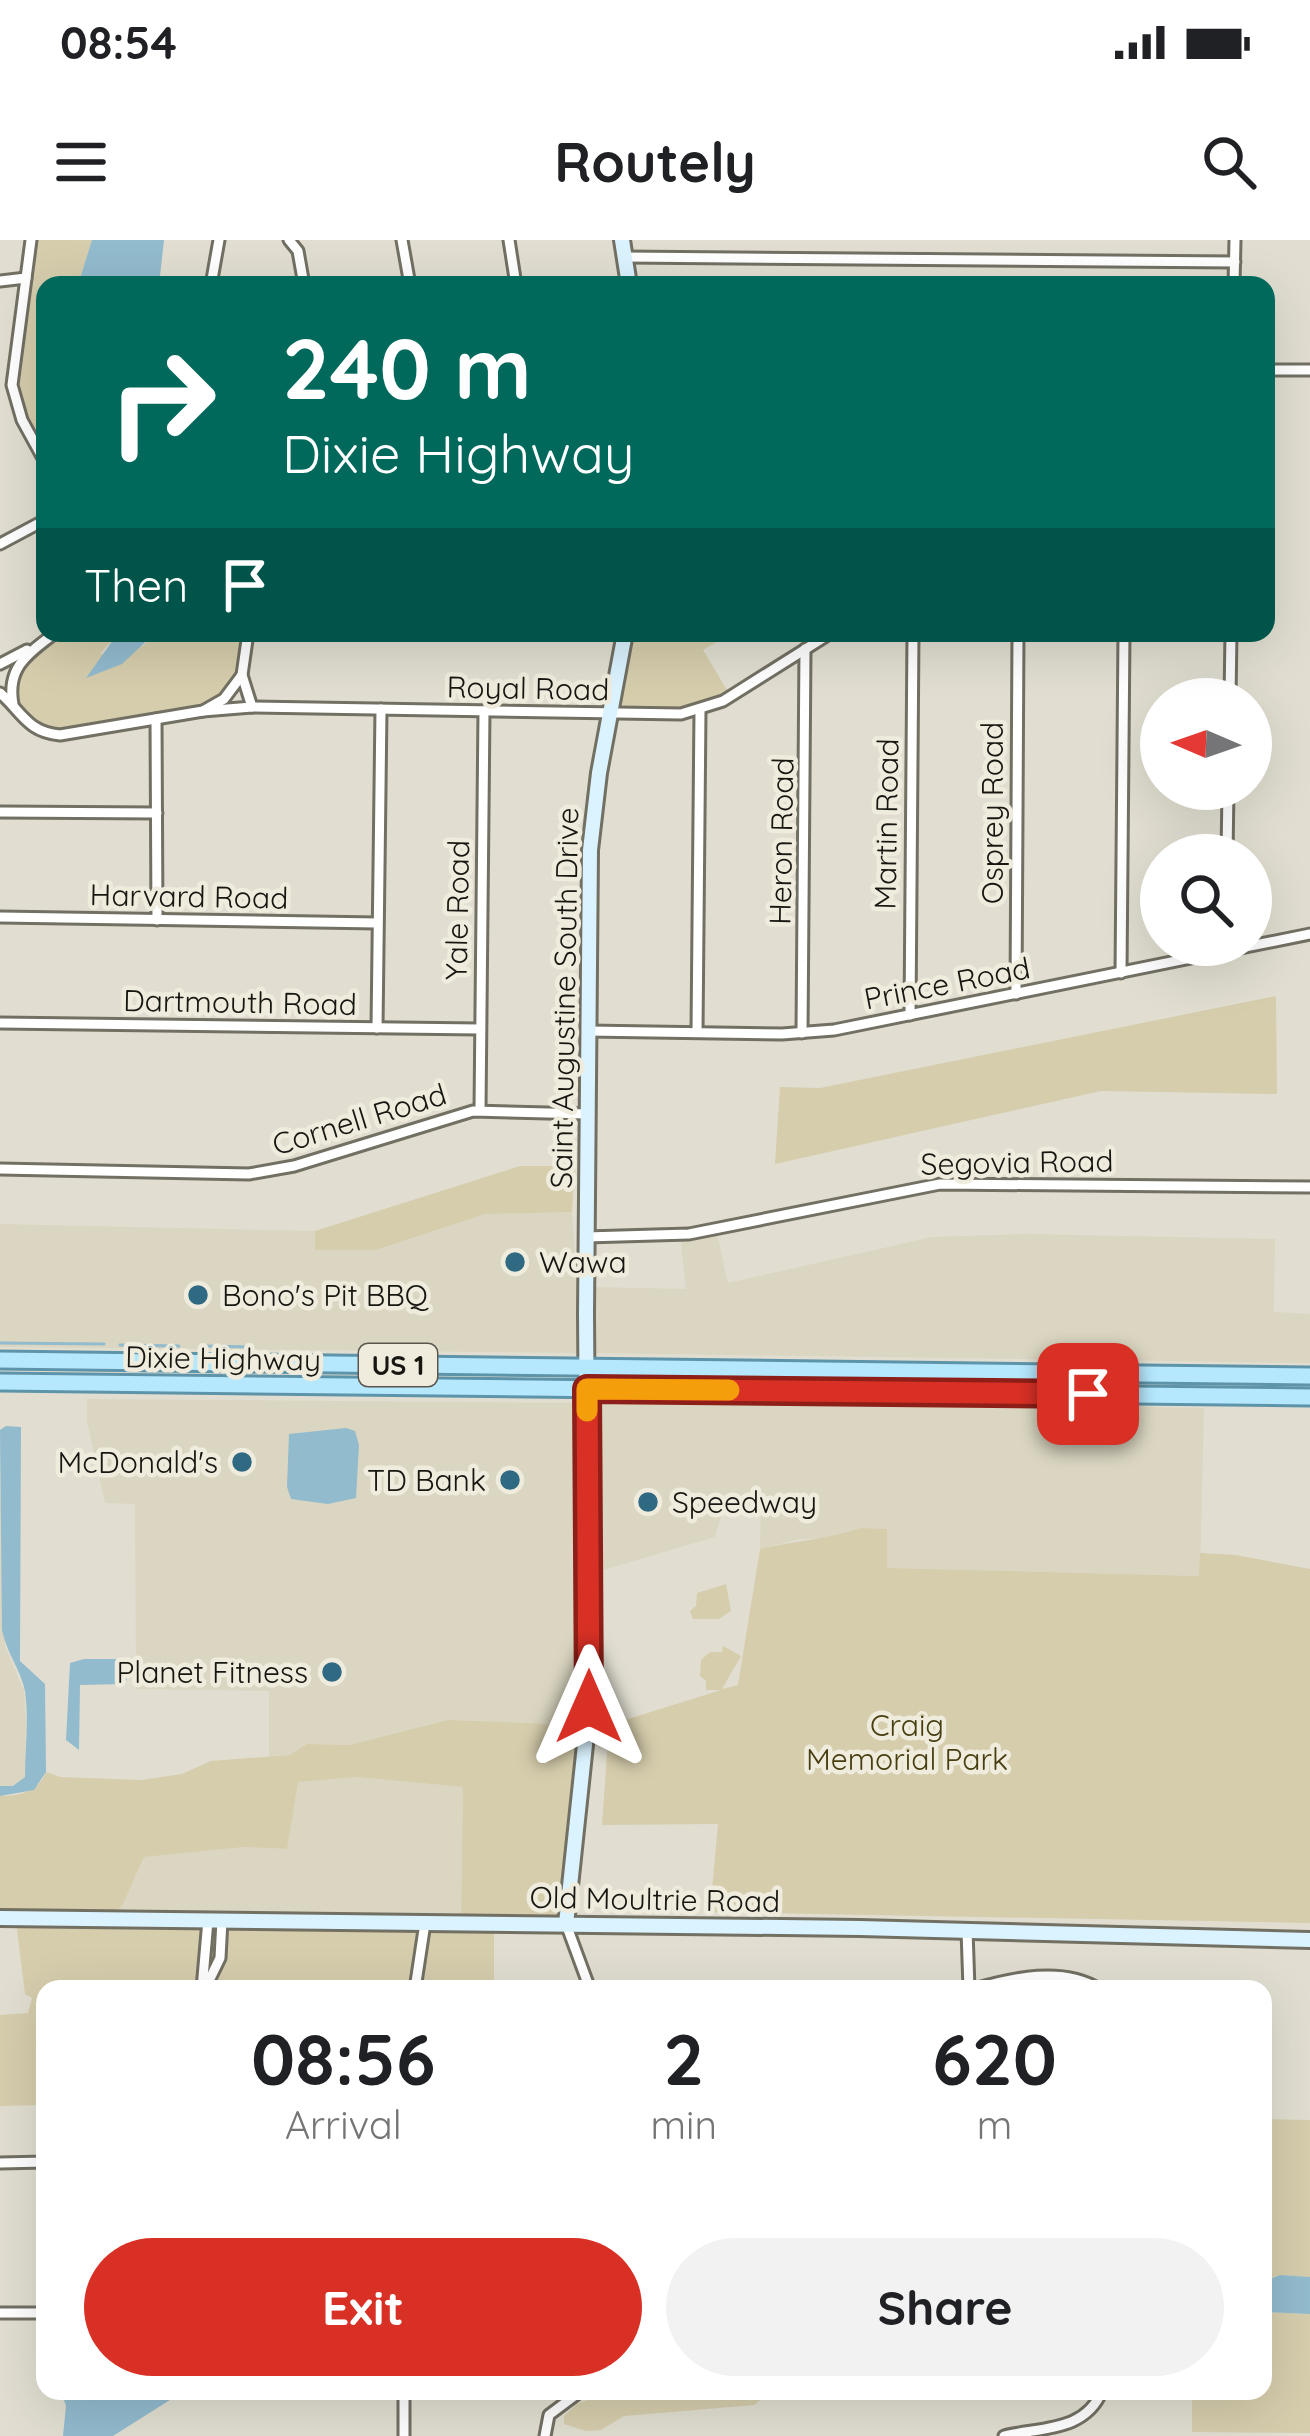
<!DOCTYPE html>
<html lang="en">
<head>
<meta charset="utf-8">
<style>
	:root { --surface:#fff; --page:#f2f2f2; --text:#202124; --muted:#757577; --accent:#d93025 }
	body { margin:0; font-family:Quicksand,sans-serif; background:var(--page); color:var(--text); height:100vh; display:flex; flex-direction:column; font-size:45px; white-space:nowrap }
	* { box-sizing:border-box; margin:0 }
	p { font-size:39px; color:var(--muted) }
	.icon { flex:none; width:66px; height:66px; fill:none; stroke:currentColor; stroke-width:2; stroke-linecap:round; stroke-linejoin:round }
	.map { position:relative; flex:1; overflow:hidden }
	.drawer { position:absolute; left:36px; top:1740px; width:1236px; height:420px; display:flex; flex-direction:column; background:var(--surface); border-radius:24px; box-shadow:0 12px 48px #0002 }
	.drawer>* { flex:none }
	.guide { position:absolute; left:36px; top:36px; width:1239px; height:366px; border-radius:24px; box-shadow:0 12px 48px #0002; background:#00695c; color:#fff; overflow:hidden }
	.needle { width:78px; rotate:272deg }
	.fabs { position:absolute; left:1140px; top:438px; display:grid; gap:24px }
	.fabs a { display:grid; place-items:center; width:132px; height:132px; border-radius:50%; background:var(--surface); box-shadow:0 12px 48px #0002; font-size:60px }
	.pin { position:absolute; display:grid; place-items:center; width:102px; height:102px; color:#fff; margin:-51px; border-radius:24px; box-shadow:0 6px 18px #0006 }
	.me { position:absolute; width:132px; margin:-66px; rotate:0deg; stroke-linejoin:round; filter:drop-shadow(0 0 9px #0008) }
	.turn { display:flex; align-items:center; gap:42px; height:252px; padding:0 48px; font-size:54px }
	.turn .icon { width:156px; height:156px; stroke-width:2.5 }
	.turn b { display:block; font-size:84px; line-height:102px }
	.then { display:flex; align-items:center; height:114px; padding:0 48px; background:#0003; gap:24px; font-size:45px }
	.eta { display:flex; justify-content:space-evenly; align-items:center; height:204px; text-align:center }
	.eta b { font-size:72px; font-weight:800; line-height:84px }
	.primary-button { display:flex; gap:24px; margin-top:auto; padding:24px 48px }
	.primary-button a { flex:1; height:138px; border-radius:72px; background:var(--accent); color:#fff; font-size:48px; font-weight:800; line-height:138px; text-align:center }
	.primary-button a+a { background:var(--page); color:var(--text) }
	.status { display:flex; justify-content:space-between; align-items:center; height:84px; padding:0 60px; background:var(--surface); direction:ltr }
	.status svg { height:33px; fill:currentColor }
	header { display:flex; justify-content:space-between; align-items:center; height:156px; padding:0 48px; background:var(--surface); font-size:54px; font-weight:800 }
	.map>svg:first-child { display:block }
	.built { fill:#dad6c1 }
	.green { fill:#d5cdac }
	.water { fill:#92bbce }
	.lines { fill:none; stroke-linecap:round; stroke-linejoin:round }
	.stream { stroke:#92bbce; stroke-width:3 }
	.street-casing { stroke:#726f63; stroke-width:15 }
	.secondary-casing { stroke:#726f63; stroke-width:20 }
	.primary-casing { stroke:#5e94a9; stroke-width:21 }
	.street { stroke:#fff; stroke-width:9 }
	.secondary { stroke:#daf3fe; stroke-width:14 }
	.primary { stroke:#b6e8fd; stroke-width:15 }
	.route-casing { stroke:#8d1f18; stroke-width:30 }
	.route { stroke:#d93025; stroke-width:21 }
	.slow { stroke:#f59e0b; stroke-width:21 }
	.poi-dot { fill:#2f6a82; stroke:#efecde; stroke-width:4.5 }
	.labels { text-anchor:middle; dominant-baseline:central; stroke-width:9; stroke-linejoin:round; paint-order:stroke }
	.shield { fill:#efecde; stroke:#58564e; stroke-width:3 }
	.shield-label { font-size:27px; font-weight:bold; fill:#171611 }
	.street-label { font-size:30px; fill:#171611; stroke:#efecde }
	.poi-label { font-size:30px; fill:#171611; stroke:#efecde; text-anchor:start }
	.park-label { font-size:30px; fill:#483e0f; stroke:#efecde }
</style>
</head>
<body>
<div class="status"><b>08:54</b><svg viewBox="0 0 49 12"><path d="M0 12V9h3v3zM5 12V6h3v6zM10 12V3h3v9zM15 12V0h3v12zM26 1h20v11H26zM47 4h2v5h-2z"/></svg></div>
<header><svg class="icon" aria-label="menu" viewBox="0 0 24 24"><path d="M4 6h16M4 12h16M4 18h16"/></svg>Routely<svg class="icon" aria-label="search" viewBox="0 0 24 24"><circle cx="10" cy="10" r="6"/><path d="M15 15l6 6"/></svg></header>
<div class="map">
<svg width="1310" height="2196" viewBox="0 0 1310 2196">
	<rect width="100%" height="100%" fill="#e1ded1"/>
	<!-- built -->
	<g class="built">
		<path d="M572 972 581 1113 0 1107V984L315 991 316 1010H376L485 974Z"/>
		<path d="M716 988 728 1043 932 997 1026 994 1275 999 1274 1072 1310 1074V1123L592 1113 591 1047 686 1049 680 994Z"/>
		<path d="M87 1159 582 1163 583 1488 553 1484 448 1480 349 1505 308 1504 290 1515 269 1516V1451L136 1449 135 1264 105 1263 87 1181Z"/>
		<path d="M874 1162 1204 1168 1200 1336 886 1328V1289L861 1288 830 1298 800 1299 760 1309 761 1257 727 1256 715 1297 593 1333 592 1163Z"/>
		<path d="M0 1234 5 1406 24 1451 26 1482 25 1537 13 1546H0Z"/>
		<path d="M357 1537 463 1547 461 1679 114 1675 123 1664 144 1617 244 1607 286 1609 298 1542Z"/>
	</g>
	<!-- green -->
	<g class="green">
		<path d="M31 0H92L78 45H45V212L14 149Z"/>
		<path d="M54 393H118L100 414 143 406 155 393H244L242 432 217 466 48 495C0 462 15 428 54 393Z"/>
		<path d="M631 393H731L703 410 731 457 699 472 616 473Z"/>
		<path d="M1276 756 1277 854 1101 851 775 924 780 847 820 848Z"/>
		<path d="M520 926H575L572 972 485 974 376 1010H315V991Z"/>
		<path d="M861 1288 887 1289V1328L1199 1336 1200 1313 1236 1315 1310 1329V1683L710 1672 718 1584 602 1585 609 1485 721 1450H706V1441L700 1436 701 1420 710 1412H722L723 1406 741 1416 722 1449 738 1445 760 1309C794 1301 828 1299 861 1288Z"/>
		<path d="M726 1344 731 1371 719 1379H693L690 1371 696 1366 697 1353Z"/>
		<path d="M448 1480 553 1484 583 1488 561 1680 461 1679 463 1547 357 1537 298 1542 287 1609 244 1607 144 1617 123 1664 114 1675 0 1673V1556C20 1556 38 1552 46 1532L60 1537 141 1540 182 1534 211 1521 290 1515 307 1504 349 1505Z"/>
		<path d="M16 1682 494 1689V1749H45V1865L0 1866V1775L28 1773 32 1758 25 1754Z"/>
		<path d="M1263 1879 1310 1880V2037L1280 2035 1263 2042Z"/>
		<path d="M1263 2072 1310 2074V2193L1192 2192V2151H1263Z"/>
		<path d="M618 2151H772L754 2165 624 2176 601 2190 586 2191 564 2184V2176L578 2163Z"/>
	</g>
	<!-- water -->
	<g class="water">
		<path d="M92 0H164L159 45H78Z"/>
		<path d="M118 393H155L122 424 86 438Z"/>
		<path d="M6 1186 21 1187 20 1421 45 1444 46 1532 34 1550 0 1556V1546H13L25 1537C25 1509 29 1479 25 1451 21 1430 6 1412 2 1390L0 1190Z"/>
		<path d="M346 1188 355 1191 359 1205 356 1258 328 1264 291 1259 287 1247 289 1194Z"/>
		<path d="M84 1419H119L129 1424 130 1435 123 1444 80 1445 79 1510 66 1500 70 1423Z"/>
		<path d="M1280 2035 1310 2037V2074L1263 2072V2042Z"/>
		<path d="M61 2151H184L113 2196H63L66 2166Z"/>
	</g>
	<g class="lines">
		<!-- stream -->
		<g class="stream">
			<path d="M0 1103 104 1104"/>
			<path d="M120 1105 179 1106"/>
			<path d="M204 1106 253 1107"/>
		</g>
		<defs>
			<g id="street">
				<path d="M31 0 12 145 22 180 45 222"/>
				<path d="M289 0 298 11 304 45"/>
				<path d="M402 0 410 45"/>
				<path d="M509 0 516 45"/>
				<path d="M624 17 1235 22"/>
				<path d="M0 41 26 38"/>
				<path d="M211 45 219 0"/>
				<path d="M1234 45 1235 0"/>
				<path d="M1266 130H1310"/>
				<path d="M0 304 45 280"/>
				<path d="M248 393 242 435 252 467"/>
				<path d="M0 424 27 410"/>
				<path d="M0 453C22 472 27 492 60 495L203 471 224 459 242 435"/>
				<path d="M1230 459 1231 393"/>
				<path d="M13 464C6 427 29 413 55 393"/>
				<path d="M203 471 252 467 681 474 723 461 831 393"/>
				<path d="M156 479 157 680"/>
				<path d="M0 572 157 573"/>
				<path d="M1227 615 1228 549"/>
				<path d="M0 677 377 683"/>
				<path d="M1121 733 1124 393"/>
				<path d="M1016 754 1018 393"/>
				<path d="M910 775 913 393"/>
				<path d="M0 783 479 789"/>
				<path d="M377 788 381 469"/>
				<path d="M588 791 782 794 834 790 1310 694"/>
				<path d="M697 792 700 470"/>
				<path d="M802 793 805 409"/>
				<path d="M480 870 484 471"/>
				<path d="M0 929 249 934 294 926 473 871 587 874"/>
				<path d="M586 997 689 994 940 944 1310 947"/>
				<path d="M566 1684 590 1749"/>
				<path d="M967 1690 969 1749"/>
				<path d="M202 1749 208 1680"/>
				<path d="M205 1749 220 1718 222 1680"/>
				<path d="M415 1749 425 1683"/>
				<path d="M974 1749C1012 1738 1063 1726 1099 1749"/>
				<path d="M0 1923 45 1922"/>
				<path d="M0 2073H45"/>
				<path d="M404 2196V2151"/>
				<path d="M545 2196 549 2175 581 2151"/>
				<path d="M1004 2196C1041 2187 1085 2192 1102 2151"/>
			</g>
			<g id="secondary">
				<path d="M622 0 629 45"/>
				<path d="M0 1678 860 1688 1310 1700"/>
				<path d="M566 1684 589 1467 586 1074 590 610 599 533 625 393"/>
			</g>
			<g id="primary">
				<path d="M0 1120 1310 1136"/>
				<path d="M0 1142 1310 1157"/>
			</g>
		</defs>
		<!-- street casing -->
		<use href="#street" class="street-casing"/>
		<!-- secondary casing -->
		<use href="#secondary" class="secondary-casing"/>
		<!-- primary casing -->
		<use href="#primary" class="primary-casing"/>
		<!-- street -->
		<use href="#street" class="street"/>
		<!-- secondary -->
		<use href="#secondary" class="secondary"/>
		<!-- primary -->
		<use href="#primary" class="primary"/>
	</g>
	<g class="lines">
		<defs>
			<path id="route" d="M589 1467 587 1149 1088 1154"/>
		</defs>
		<!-- route casing -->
		<use href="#route" class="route-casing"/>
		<!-- route -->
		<use href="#route" class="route"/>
		<!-- slow -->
		<path class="slow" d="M587 1171V1149L729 1150"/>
	</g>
	<!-- markers -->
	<g class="poi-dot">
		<circle cx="515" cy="1022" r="12"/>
		<circle cx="198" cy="1055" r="12"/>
		<circle cx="242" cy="1222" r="12"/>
		<circle cx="510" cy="1240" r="12"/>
		<circle cx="648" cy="1262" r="12"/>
		<circle cx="332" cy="1432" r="12"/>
	</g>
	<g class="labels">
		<!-- shield labels -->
		<rect class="shield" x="359" y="1104" width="78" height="42" rx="9"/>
		<g class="shield-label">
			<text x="398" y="1125">US 1</text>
		</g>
		<!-- street labels -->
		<g class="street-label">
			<text transform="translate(528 448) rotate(1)">Royal Road</text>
			<text transform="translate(992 573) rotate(-90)">Osprey Road</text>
			<text transform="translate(886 584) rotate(-89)">Martin Road</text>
			<text transform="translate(781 601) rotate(-89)">Heron Road</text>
			<text transform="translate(189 656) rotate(1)">Harvard Road</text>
			<text transform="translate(457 670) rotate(-89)">Yale Road</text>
			<text transform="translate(947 743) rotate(-11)">Prince Road</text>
			<text transform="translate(564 758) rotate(-89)">Saint Augustine South Drive</text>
			<text transform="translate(240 762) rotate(1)">Dartmouth Road</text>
			<text transform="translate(359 879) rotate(-17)">Cornell Road</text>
			<text transform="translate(1017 922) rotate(-1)">Segovia Road</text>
			<text transform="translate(223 1118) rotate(1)">Dixie Highway</text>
			<text transform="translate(655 1659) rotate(1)">Old Moultrie Road</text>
		</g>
		<!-- poi labels -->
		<g class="poi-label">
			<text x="539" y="1022">Wawa</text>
			<text x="222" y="1055">Bono's Pit BBQ</text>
			<text x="218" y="1222" text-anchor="end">McDonald's</text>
			<text x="486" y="1240" text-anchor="end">TD Bank</text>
			<text x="672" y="1262">Speedway</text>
			<text x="308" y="1432" text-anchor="end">Planet Fitness</text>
		</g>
		<!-- park labels -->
		<g class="park-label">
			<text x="907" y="1485">Craig<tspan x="907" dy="34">Memorial Park</tspan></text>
		</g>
	</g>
</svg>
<div class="fabs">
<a><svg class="needle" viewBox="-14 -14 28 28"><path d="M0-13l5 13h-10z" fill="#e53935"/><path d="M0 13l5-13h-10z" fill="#757577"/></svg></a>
<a><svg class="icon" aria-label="search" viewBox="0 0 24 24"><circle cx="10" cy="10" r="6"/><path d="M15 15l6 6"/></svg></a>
</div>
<div class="pin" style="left:1088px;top:1154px;background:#d93025"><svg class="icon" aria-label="arrive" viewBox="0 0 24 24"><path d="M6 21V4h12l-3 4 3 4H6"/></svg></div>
<svg class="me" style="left:589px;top:1467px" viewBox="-20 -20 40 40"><path d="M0-17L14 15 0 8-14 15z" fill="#d93025" stroke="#fff" stroke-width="4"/></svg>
<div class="guide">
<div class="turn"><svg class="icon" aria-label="right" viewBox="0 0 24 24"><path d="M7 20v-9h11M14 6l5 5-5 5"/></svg><div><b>240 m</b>Dixie Highway</div></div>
<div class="then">Then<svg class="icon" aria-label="arrive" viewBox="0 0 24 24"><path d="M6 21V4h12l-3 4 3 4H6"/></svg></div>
</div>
<section class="drawer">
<div class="eta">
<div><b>08:56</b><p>Arrival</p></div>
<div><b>2</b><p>min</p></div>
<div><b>620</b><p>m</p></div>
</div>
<div class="primary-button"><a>Exit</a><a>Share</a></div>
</section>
</div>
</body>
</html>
